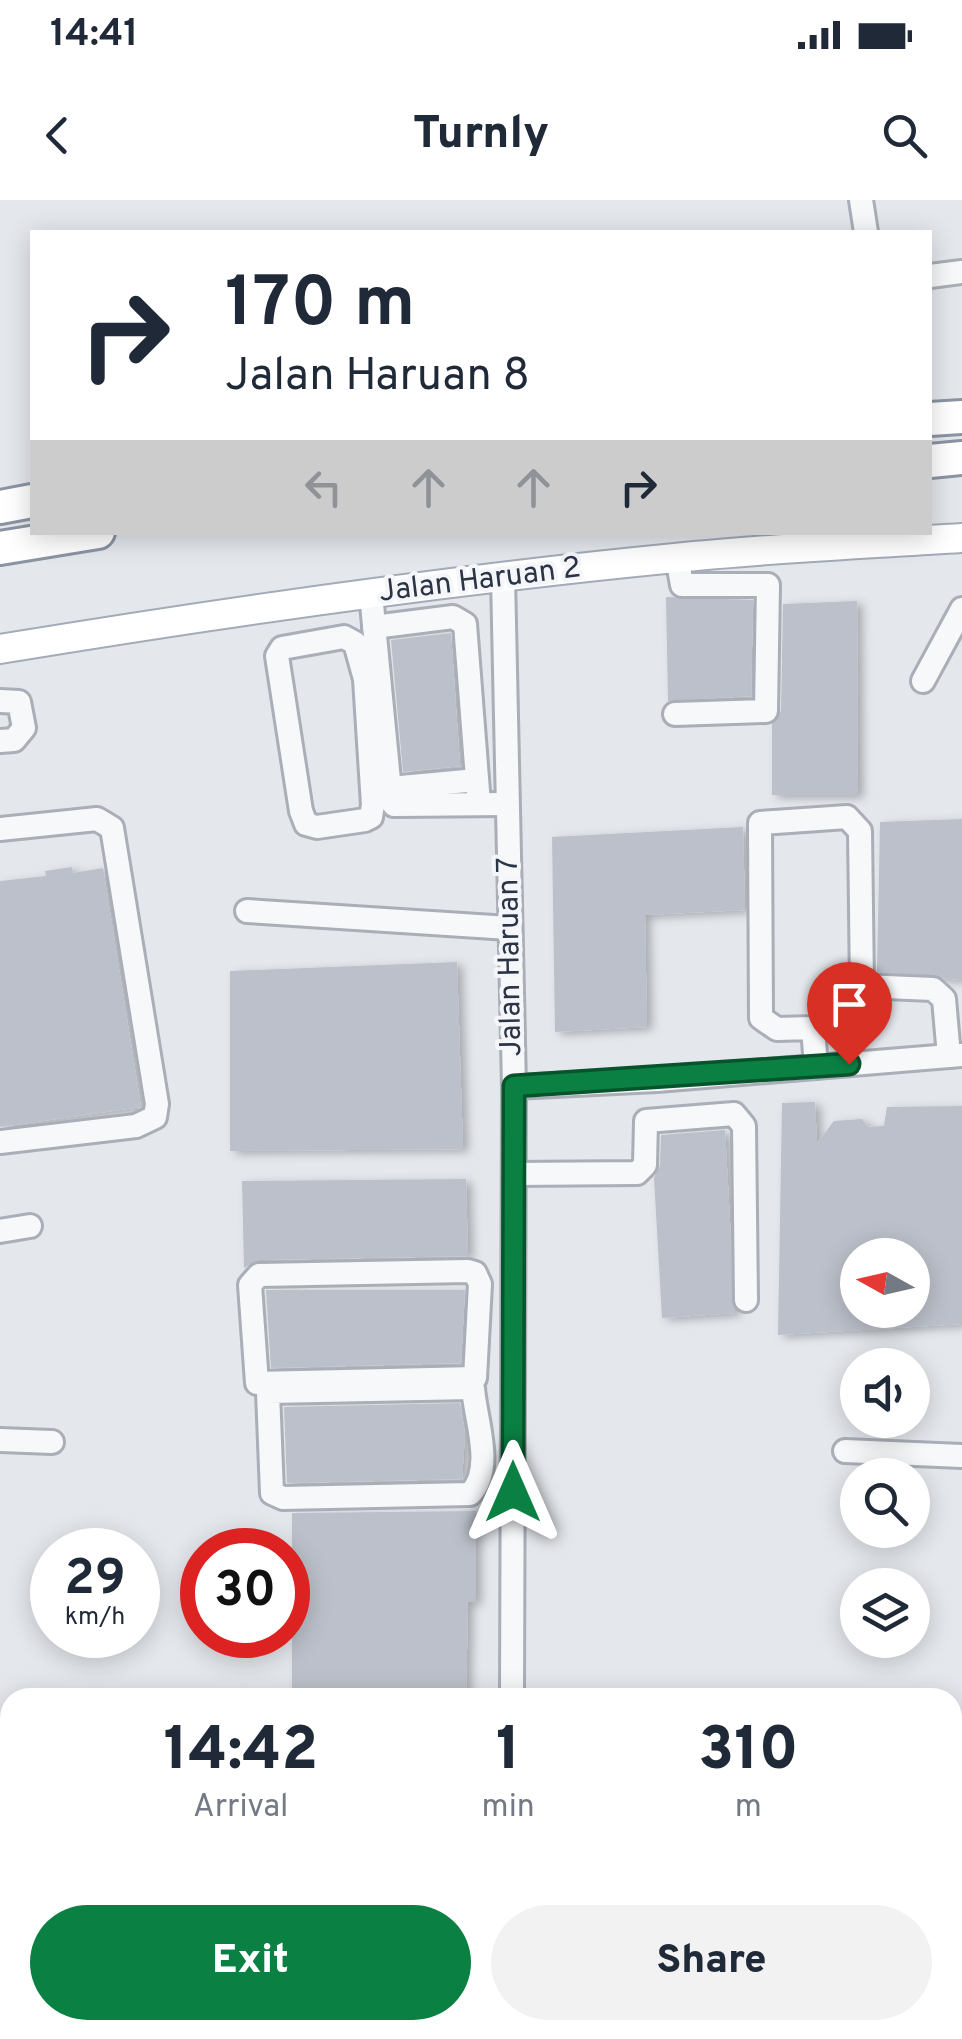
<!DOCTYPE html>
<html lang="en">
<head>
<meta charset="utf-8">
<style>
	:root { --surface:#fff; --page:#f2f2f3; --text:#1f2937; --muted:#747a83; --accent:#0b8043 }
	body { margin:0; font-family:Overpass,sans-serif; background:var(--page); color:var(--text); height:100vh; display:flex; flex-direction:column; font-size:38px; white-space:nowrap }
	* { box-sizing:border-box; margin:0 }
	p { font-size:32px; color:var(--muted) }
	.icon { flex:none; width:55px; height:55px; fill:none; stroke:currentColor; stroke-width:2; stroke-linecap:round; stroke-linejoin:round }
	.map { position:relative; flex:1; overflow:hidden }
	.side { position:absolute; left:0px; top:1488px; width:962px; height:352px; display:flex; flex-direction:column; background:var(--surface); border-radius:30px 30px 0 0; box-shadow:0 5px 25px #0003 }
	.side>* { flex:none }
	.guide { position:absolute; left:30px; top:30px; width:902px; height:305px; border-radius:0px; box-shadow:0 5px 25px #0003; background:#fff; color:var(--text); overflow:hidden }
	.needle { width:65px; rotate:278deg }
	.buttons { position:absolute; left:840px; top:1038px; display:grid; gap:20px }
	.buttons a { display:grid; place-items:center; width:90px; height:90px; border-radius:50%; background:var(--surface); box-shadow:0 5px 25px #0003; font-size:50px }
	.speed { position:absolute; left:30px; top:1328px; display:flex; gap:20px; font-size:50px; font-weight:700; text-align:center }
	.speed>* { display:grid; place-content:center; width:130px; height:130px; border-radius:50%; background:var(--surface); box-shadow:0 5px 25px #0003; line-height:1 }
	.speed small { font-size:25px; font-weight:400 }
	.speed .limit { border:15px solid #d22; background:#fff; color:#111 }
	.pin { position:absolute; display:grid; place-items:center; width:85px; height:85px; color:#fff; margin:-102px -42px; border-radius:50% 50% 50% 0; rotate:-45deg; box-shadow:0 0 10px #0007 }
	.pin .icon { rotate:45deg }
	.me { position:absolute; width:110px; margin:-55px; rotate:0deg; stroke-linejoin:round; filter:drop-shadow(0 0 8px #0008) }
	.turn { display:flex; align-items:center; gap:35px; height:210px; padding:0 30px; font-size:45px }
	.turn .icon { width:130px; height:130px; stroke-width:2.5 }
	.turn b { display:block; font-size:70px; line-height:85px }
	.lanes { display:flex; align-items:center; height:95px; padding:0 30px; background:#0003; justify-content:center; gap:50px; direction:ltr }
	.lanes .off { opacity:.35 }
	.eta { display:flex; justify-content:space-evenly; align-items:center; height:170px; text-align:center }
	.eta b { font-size:60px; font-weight:800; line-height:70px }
	.button { display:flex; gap:20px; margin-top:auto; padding:20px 30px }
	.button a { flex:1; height:115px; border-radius:60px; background:var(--accent); color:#fff; font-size:40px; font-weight:800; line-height:115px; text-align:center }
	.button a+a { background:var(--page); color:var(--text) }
	.status { display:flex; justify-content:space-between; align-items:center; height:70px; padding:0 50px; background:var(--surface); direction:ltr }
	.status svg { height:28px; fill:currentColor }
	header { display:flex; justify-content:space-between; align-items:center; height:130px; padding:0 30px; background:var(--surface); font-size:45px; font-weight:800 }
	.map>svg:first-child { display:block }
	.building { fill:#bbc0ca; fill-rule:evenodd; filter:url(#shadow) }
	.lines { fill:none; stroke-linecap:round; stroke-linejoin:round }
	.minor-casing { stroke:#a9aeb7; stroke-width:28 }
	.major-casing { stroke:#a3abb8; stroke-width:32 }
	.highway-casing { stroke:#8b94a3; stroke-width:38 }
	.minor { stroke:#f7f8fa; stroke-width:22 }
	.major { stroke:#fff; stroke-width:28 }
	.highway { stroke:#fff; stroke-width:32 }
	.route-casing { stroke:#07532c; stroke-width:25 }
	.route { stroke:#0b8043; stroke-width:18 }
	.labels { text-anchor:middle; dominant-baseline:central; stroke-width:8; stroke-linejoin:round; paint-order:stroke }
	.street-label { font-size:30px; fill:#2b3445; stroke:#f4f6f9 }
</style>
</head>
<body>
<div class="status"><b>14:41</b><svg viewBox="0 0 49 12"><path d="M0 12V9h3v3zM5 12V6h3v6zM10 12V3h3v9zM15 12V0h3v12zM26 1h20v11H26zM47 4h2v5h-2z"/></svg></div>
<header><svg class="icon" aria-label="back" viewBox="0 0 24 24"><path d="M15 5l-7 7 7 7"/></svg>Turnly<svg class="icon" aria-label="search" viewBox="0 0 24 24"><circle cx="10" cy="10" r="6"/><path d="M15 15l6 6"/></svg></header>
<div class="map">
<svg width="962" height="1839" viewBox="0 0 962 1839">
	<defs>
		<filter id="shadow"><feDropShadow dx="5.5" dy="3" stdDeviation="5" flood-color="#0004"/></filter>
	</defs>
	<rect width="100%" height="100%" fill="#e4e7ec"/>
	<!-- building -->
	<g class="building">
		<path d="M666 397 753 400 751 496 668 501Z"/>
		<path d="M857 401 858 595H772V524L781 511 783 404Z"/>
		<path d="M451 433 460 566 403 572 391 440Z"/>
		<path d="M962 619V780L877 772 880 622Z"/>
		<path d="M743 627 745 710 645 715 647 827 555 832 552 637Z"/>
		<path d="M72 667 73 673 103 668 141 907 0 927V681L46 676 45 671Z"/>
		<path d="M457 762 463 949 230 951V771Z"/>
		<path d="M815 902 817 943 834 921 862 919 868 927 884 926 887 907 962 906V1124L778 1135 782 903ZM858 1055H912V1110H858Z"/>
		<path d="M725 930 735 1113 662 1118 654 978 660 965 661 935Z"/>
		<path d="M466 979 468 1056 259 1060 244 1068 242 981Z"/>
		<path d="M266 1090H465L461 1163 271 1168Z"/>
		<path d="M460 1203 465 1234 462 1279 287 1283 284 1207Z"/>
		<path d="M476 1311V1402H468L466 1498H292V1313Z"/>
	</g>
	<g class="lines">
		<defs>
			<g id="minor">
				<path d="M861 0 866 32"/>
				<path d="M930 76 962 72"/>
				<path d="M503 377 514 887 512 1498"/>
				<path d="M371 394 391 601 394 605 507 604"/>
				<path d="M374 427 453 417 465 424 479 604"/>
				<path d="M344 437 355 443 365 479 373 605 371 617 365 620 317 627 306 624 301 611 277 456 282 448Z"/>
				<path d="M923 481 962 409"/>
				<path d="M0 501 19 502 24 528 14 540 0 541"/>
				<path d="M675 514 766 511 768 385H682L677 357"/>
				<path d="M390 588 477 580"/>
				<path d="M0 629 97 619 112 628 157 904 155 917 136 926 0 942"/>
				<path d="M247 711 509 728"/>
				<path d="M813 828 842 825 859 814 862 786"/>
				<path d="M816 867 813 828 777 829 761 818 760 623 847 617 860 631 862 786 933 789 944 799 949 856"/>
				<path d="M514 887 657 880 962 855"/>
				<path d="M514 974 637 973 645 965 646 921 734 914 744 926 746 1100"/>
				<path d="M0 1031 30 1026"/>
				<path d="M468 1071 475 1073 480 1084 475 1178 257 1183 250 1085 259 1075Z"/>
				<path d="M473 1188C475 1219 495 1269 470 1294L283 1298 272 1293 268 1192Z"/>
				<path d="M0 1240 52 1242"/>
				<path d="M845 1251 962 1256"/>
				<path d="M952 1612 962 1613"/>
				<path d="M308 1830 310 1839"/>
			</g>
			<path id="major" d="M0 449C224 412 449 380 675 358 770 348 866 344 962 338"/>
			<g id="highway">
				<path d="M930 219 962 217"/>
				<path d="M930 261 962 258"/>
				<path d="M0 307 32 301"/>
				<path d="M0 348 98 332"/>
			</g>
		</defs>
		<!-- minor casing -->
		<use href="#minor" class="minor-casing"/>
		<!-- major casing -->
		<use href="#major" class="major-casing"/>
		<!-- highway casing -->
		<use href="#highway" class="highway-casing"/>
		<!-- minor -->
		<use href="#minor" class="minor"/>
		<!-- major -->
		<use href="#major" class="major"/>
		<!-- highway -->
		<use href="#highway" class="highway"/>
	</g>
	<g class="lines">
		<defs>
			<path id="route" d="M513 1292 514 886 849 864"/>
		</defs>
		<!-- route casing -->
		<use href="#route" class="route-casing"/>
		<!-- route -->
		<use href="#route" class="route"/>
	</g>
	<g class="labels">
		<!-- street labels -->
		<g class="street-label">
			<text transform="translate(480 381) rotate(-7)">Jalan Haruan 2</text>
			<text transform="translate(511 757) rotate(-91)">Jalan Haruan 7</text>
		</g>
	</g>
</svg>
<div class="buttons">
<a><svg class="needle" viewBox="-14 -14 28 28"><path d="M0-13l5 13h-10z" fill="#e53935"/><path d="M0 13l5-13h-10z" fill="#747a83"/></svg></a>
<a><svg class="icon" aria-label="sound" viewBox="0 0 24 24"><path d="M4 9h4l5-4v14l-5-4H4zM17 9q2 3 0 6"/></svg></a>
<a><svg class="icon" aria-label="search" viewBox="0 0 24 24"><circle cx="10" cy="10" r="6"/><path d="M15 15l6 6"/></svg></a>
<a><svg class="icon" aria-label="layers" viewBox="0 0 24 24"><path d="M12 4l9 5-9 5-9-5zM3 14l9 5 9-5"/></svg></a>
</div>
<div class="speed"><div>29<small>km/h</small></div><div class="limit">30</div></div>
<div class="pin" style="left:849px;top:864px;background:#d93025"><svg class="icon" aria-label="arrive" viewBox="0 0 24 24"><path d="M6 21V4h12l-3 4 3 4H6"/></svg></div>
<svg class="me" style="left:513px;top:1292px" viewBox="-20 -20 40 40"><path d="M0-17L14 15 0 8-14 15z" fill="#0b8043" stroke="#fff" stroke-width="4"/></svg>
<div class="guide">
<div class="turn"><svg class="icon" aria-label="right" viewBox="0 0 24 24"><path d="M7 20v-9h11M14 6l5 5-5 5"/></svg><div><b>170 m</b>Jalan Haruan 8</div></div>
<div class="lanes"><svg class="icon off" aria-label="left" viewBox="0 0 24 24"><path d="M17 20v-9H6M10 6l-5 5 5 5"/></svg><svg class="icon off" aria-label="ahead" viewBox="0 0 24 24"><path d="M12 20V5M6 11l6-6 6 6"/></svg><svg class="icon off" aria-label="ahead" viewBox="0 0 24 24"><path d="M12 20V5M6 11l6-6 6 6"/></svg><svg class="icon" aria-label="right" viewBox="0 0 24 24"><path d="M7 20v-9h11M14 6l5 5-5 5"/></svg></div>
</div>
<section class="side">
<div class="eta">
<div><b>14:42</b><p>Arrival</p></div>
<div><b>1</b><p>min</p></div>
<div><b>310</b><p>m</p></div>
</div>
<div class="button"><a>Exit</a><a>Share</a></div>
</section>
</div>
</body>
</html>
